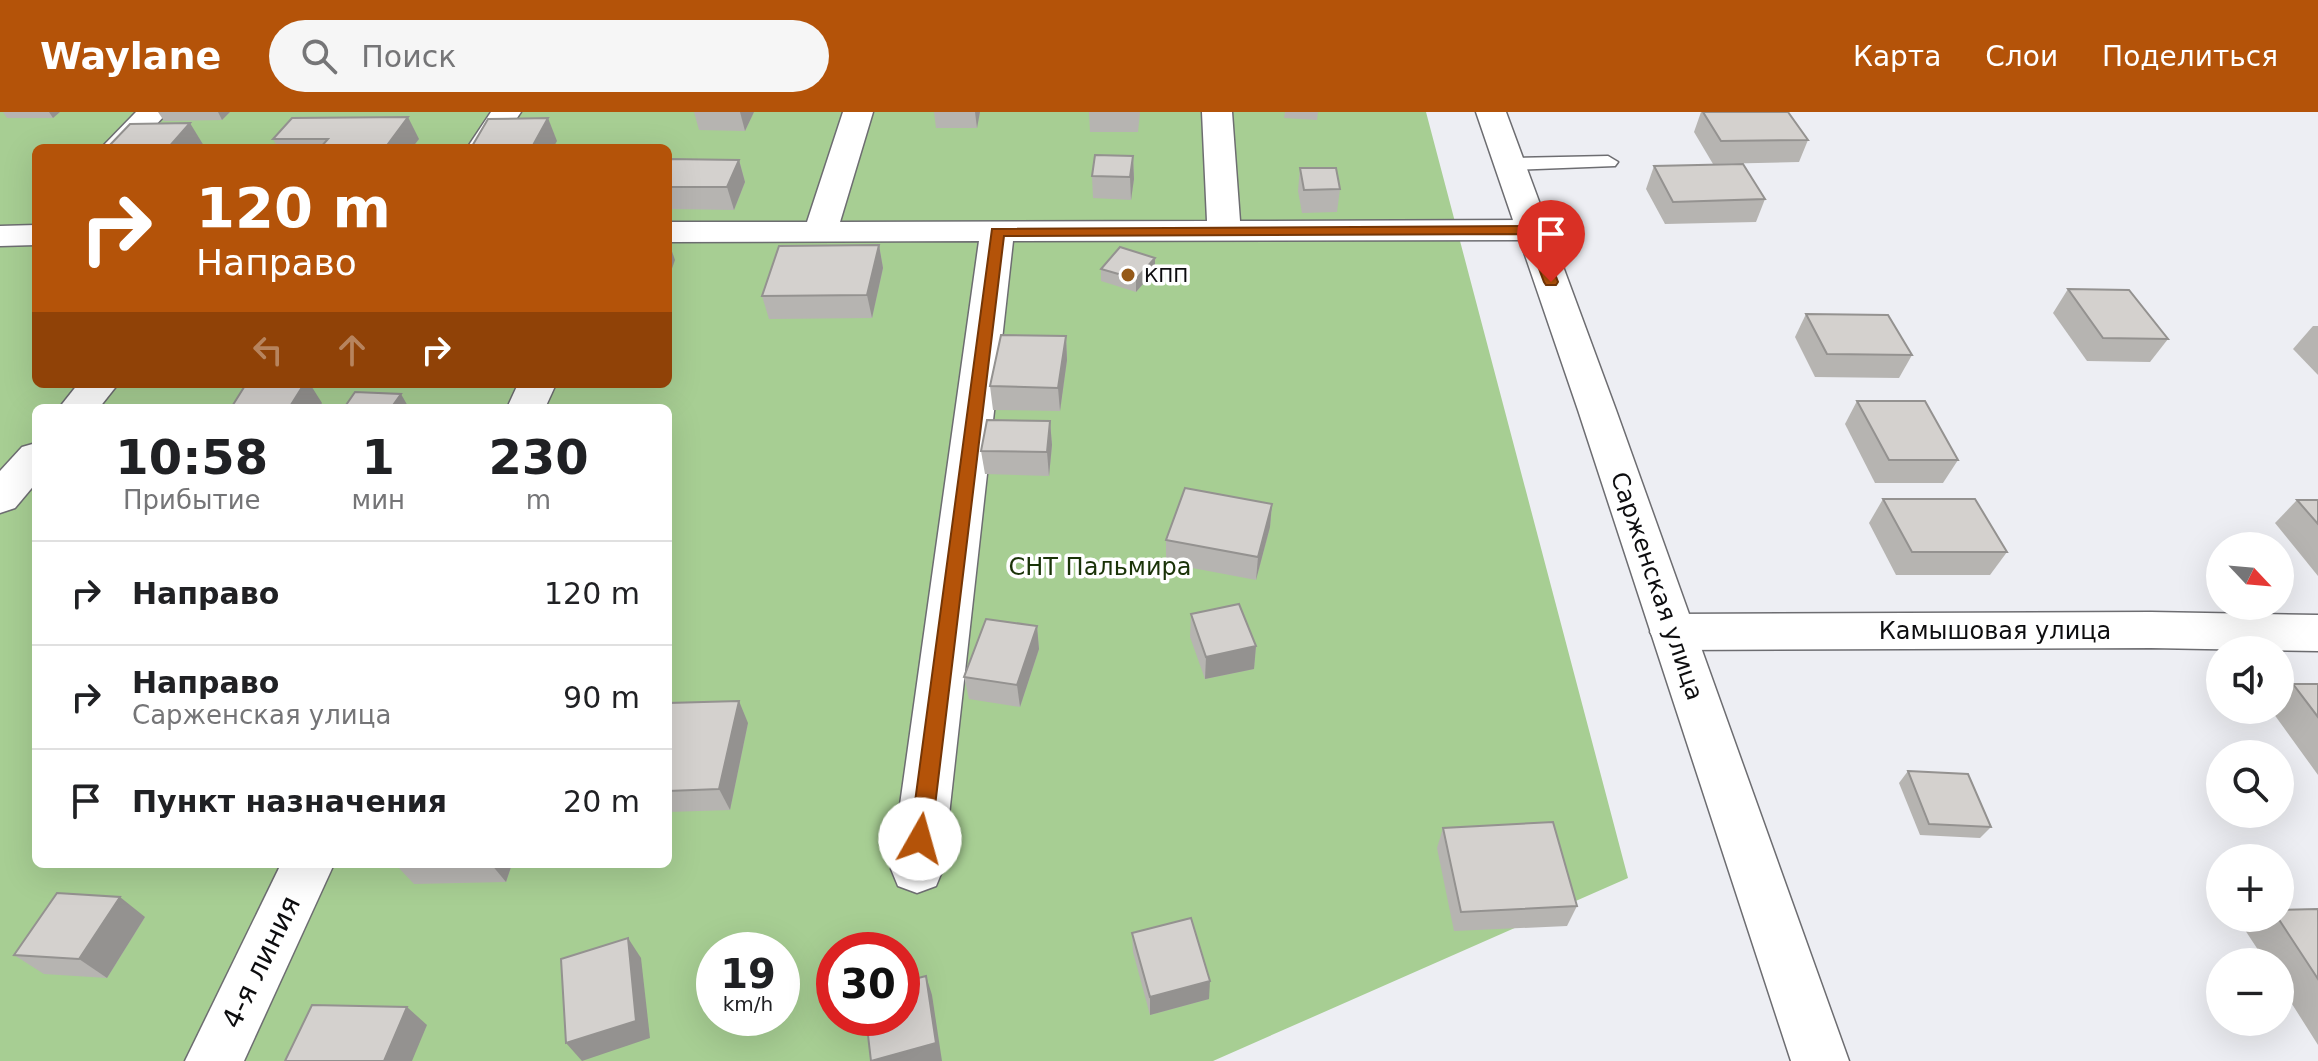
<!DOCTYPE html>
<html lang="ru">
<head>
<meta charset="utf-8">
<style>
	:root { --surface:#fff; --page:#f6f6f6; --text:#202124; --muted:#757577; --line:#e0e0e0; --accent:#b45309 }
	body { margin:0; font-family:"DejaVu Sans",sans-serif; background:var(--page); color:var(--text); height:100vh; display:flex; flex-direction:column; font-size:30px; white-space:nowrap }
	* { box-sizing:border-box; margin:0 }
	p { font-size:26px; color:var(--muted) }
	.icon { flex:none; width:44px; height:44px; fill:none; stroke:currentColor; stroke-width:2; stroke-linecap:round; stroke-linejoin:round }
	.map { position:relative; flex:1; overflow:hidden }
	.details { position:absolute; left:32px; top:292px; width:640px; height:464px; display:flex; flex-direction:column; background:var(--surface); border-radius:12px; box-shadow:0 8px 32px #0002 }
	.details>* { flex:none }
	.top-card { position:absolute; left:32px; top:32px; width:640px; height:244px; border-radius:12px; box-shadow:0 8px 32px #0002; background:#b45309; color:#fff; overflow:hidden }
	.needle { width:52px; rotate:116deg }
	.fabs { position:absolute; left:2206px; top:420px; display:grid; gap:16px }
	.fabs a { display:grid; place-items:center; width:88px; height:88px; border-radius:50%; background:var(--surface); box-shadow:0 8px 32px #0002; font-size:40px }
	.speed { position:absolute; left:696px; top:820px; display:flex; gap:16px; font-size:40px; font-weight:700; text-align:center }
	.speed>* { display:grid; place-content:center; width:104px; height:104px; border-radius:50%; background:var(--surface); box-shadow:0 8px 32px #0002; line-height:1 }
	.speed small { font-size:20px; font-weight:400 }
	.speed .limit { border:12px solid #d22; background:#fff; color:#111 }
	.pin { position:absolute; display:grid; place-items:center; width:68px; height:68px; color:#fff; margin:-82px -34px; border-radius:50% 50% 50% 0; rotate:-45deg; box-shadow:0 0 8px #0007 }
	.pin .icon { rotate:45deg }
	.me { position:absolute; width:88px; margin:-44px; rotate:7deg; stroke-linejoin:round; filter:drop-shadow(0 0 6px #0008) }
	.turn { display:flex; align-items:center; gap:28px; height:168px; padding:0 32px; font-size:36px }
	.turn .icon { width:104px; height:104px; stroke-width:2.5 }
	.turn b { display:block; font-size:56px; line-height:68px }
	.lanes { display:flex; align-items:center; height:76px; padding:0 32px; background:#0003; justify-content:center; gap:40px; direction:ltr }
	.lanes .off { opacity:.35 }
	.eta { display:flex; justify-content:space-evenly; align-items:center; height:136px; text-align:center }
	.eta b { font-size:48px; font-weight:700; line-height:56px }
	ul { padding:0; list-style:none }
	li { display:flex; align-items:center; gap:24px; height:104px; padding:0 32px; border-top:2px solid var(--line) }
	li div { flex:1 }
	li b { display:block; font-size:30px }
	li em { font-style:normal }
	header { display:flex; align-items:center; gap:48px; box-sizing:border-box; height:112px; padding:0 40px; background:var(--accent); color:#fff }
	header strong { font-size:38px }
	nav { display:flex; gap:44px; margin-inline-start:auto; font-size:28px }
	.search { width:560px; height:72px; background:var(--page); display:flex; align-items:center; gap:20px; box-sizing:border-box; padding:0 28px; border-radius:44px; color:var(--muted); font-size:30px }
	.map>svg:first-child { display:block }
	.green { fill:#a7ce93; fill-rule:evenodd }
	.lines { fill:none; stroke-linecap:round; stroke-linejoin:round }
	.service-casing { stroke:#6d6d71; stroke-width:3 }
	.minor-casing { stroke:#6d6d71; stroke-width:3 }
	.secondary-casing { stroke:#6d6d71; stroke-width:3 }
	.service { fill:#fff; fill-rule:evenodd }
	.minor { fill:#fff; fill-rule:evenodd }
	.secondary { fill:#fff; fill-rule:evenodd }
	.wall { fill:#b6b4b1 }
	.shaded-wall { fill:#949290 }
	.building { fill:#d4d1ce; stroke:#949290; stroke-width:2 }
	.route { fill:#b45309; stroke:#753606; stroke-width:2 }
	.poi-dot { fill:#955a19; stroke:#fff; stroke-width:3 }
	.labels { text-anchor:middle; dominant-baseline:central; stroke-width:7; stroke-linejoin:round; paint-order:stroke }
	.far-poi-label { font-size:20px; fill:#0d0d0f; stroke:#fff; text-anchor:start }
	.park-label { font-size:24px; fill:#1a3308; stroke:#fff }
	.street-label { font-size:24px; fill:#0d0d0f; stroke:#fff }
	.near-street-label { font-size:28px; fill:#0d0d0f; stroke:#fff }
</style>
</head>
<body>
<header>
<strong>Waylane</strong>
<div class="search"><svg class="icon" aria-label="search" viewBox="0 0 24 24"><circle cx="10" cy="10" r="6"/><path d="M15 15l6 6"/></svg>Поиск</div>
<nav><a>Карта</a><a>Слои</a><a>Поделиться</a></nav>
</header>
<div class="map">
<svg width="2318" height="949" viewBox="0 0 2318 949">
	<rect width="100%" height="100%" fill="#edeef3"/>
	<!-- green -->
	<path class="green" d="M0 0H1426L1628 766 1213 949H0ZM36 36H668V272H36ZM36 296H668V752H36ZM714 838H782V906H714ZM834 838H902V906H834Z"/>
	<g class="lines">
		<defs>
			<path id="service" d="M1608 44 1618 50 1615 54 1509 58 1499 52 1509 46Z"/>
			<g id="minor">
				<path d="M136 0H168L134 36H101Z"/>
				<path d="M491 0H521L497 36H467Z"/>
				<path d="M843 0H873L840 110 1207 109 1202 0H1232L1240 109 1531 108 1543 111 1548 118 1543 125 1531 128 1013 129 943 757 936 774 917 781 898 774 891 757 979 129 668 130V110H807Z"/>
				<path d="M36 113V133L0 134V114Z"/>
				<path d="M78 272H118L99 296H59Z"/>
				<path d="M518 272H556L545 296H507Z"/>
				<path d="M36 331V371L15 396 0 401V359L22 335Z"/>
				<path d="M2151 500 2318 503V539L2151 536 1673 538 1657 532 1650 520 1657 508 1673 502Z"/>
				<path d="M281 752H334L244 949H185Z"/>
			</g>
			<path id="secondary" d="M1476 0H1506L1616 298 1849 949H1791L1578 298Z"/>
		</defs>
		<!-- service casing -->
		<use href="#service" class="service-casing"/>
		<!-- minor casing -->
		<use href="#minor" class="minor-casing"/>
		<!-- secondary casing -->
		<use href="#secondary" class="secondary-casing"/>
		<!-- service -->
		<use href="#service" class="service"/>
		<!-- minor -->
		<use href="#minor" class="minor"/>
		<!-- secondary -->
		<use href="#secondary" class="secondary"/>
	</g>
	<!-- wall -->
	<g class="wall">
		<path d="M3 0H60L53 6H7Z"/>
		<path d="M158 0H230L222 8 164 9Z"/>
		<path d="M694 0H754L745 19 699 18Z"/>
		<path d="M934 0H980L977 16H936Z"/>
		<path d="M1089 0H1140L1138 20H1090Z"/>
		<path d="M1285 0H1318L1317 8 1284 6Z"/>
		<path d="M1701 0H1788L1808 28 1799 50 1713 52 1694 20Z"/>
		<path d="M273 27H419L412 36H278Z"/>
		<path d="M1095 43 1133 44 1134 67 1131 88 1093 86 1092 64Z"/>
		<path d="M739 48 745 70 734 98 668 97V49Z"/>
		<path d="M1654 54 1765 87 1756 110 1665 112 1646 77Z"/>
		<path d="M1300 56 1340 77 1337 100 1302 101 1298 79Z"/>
		<path d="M879 133 883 156 872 206 769 207 762 184Z"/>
		<path d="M1155 146V158L1136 180 1101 169V157Z"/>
		<path d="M2068 177 2168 227 2150 250 2087 249 2053 201Z"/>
		<path d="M1806 202 1912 243 1899 266 1815 265 1795 225Z"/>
		<path d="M2313 214H2318V263L2293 237Z"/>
		<path d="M1066 224 1067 248 1060 299 993 298 990 274Z"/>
		<path d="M1857 289 1958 348 1943 371H1875L1845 312Z"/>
		<path d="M1050 309 1052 333 1049 364 985 362 981 339Z"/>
		<path d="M1883 387 2007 440 1990 463H1896L1869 411Z"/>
		<path d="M2297 388H2318V464L2275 411Z"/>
		<path d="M1272 392 1270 415 1256 468 1166 451V428Z"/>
		<path d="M1191 502 1256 534 1254 557 1205 567 1190 525Z"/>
		<path d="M1037 514 1039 537 1020 595 969 587 964 565Z"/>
		<path d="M2293 572H2318V663L2271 598H2280V584Z"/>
		<path d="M668 591 748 611 730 698 668 700Z"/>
		<path d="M1908 659 1991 715 1980 726 1920 723 1899 671Z"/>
		<path d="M1443 716 1577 794 1567 814 1454 819 1437 736Z"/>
		<path d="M395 752H512L506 770 414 772Z"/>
		<path d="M2318 797V933L2280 873V850H2266L2245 818 2262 806H2280Z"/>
		<path d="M145 805 107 866 44 862 14 843Z"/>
		<path d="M1132 821 1209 887 1150 903 1133 840Z"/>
	</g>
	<!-- shaded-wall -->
	<g class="shaded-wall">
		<path d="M49 0H60L53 6Z"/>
		<path d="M218 0H230L222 8Z"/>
		<path d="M740 0H754L745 19Z"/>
		<path d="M975 0H980L977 16Z"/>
		<path d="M408 5 419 27 412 36H385Z"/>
		<path d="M548 6 557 29 553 36H532Z"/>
		<path d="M190 11 204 34 202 36H168Z"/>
		<path d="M1133 44 1134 67 1131 88 1130 65Z"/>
		<path d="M739 48 745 70 734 98 727 75Z"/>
		<path d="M668 128 675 148 668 168Z"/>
		<path d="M879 133 883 156 872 206 867 183Z"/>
		<path d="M1155 146V158L1136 180V167Z"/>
		<path d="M1066 224 1067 248 1060 299 1058 276Z"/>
		<path d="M304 272H310L322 291 319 296H289Z"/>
		<path d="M401 282 409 296H391Z"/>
		<path d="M1050 309 1052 333 1049 364 1047 340Z"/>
		<path d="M1272 392 1270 415 1256 468 1258 445Z"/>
		<path d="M1037 514 1039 537 1020 595 1017 573Z"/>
		<path d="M1256 534 1254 557 1205 567 1206 545Z"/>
		<path d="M739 589 748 611 730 698 719 677Z"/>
		<path d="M491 752H512L506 770Z"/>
		<path d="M120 785 145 805 107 866 79 847Z"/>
		<path d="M628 826 641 846 650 926 582 949 566 931Z"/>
		<path d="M926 864 932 883 942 949H871Z"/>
		<path d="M1210 869 1209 887 1150 903V885Z"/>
		<path d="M407 895 427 913 412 949H384Z"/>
	</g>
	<!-- building -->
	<g class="building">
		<path d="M1703 0H1788L1808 28 1721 29Z"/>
		<path d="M408 5 385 36H320L328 27H273L292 6Z"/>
		<path d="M548 6 532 35 471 36 488 7Z"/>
		<path d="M190 11 168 36H107L130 12Z"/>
		<path d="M1095 43 1133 44 1130 65 1092 64Z"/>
		<path d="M669 47 739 48 727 75H668Z"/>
		<path d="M1743 52 1765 87 1673 90 1654 54Z"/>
		<path d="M1300 56H1336L1340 77 1304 78Z"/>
		<path d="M879 133 867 183 762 184 779 134Z"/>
		<path d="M1120 135 1155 146 1136 167 1101 157Z"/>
		<path d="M2068 177 2129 178 2168 227 2103 226Z"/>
		<path d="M1806 202 1888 203 1912 243 1827 242Z"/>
		<path d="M1001 223 1066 224 1058 276 990 274Z"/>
		<path d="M246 272H304L289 296H231Z"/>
		<path d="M355 280 401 282 391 296H344Z"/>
		<path d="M1857 289H1925L1958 348H1889Z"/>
		<path d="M987 308 1050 309 1047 340 981 339Z"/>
		<path d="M1185 376 1272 392 1258 445 1166 428Z"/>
		<path d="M1883 387H1975L2007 440H1912Z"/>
		<path d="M2297 388H2318V412Z"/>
		<path d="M1239 492 1256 534 1206 545 1191 502Z"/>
		<path d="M986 507 1037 514 1017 573 964 565Z"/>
		<path d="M2293 572H2318V605Z"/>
		<path d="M739 589 719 677 668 679V591Z"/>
		<path d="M1908 659 1968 662 1991 715 1929 712Z"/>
		<path d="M1553 710 1577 794 1461 800 1443 716Z"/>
		<path d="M57 781 120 785 79 847 14 843Z"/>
		<path d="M2318 797V867L2278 806H2280V798Z"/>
		<path d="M1191 806 1210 869 1150 885 1132 821Z"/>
		<path d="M628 826 636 909 566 931 561 847Z"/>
		<path d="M926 864 936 931 871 949 866 906H902V870Z"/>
		<path d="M312 893 407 895 384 949H285Z"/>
	</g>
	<!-- route -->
	<path class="route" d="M1531 114 1538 118 1558 170 1556 173H1546L1544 170 1526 122 1004 124 931 727 928 734 920 736 913 734 910 727 992 117Z"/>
	<!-- markers -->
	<circle class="poi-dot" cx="1128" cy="163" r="8"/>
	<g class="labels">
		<!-- far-poi labels -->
		<g class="far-poi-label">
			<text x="1144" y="163">КПП</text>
		</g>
		<!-- park labels -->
		<g class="park-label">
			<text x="1100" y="455">СНТ Пальмира</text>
		</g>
		<!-- street labels -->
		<g class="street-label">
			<text transform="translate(1657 474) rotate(71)">Сарженская улица</text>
			<text x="1995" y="519">Камышовая улица</text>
		</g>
		<!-- near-street labels -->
		<g class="near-street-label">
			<text transform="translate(261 850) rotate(-64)">4-я линия</text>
		</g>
	</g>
</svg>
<div class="fabs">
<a><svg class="needle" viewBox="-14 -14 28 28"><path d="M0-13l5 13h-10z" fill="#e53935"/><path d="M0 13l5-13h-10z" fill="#757577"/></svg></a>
<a><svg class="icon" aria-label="sound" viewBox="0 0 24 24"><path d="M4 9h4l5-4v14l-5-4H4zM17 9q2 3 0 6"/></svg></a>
<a><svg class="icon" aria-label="search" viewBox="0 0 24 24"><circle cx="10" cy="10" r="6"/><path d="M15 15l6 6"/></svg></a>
<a>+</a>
<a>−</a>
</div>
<div class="speed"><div>19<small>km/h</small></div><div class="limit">30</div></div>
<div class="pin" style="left:1551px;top:170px;background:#d93025"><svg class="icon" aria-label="arrive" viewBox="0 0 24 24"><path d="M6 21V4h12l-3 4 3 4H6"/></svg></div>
<svg class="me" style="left:920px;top:727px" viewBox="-20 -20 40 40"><circle r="19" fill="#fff"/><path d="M0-13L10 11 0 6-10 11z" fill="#b45309"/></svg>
<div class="top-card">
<div class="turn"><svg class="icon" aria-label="right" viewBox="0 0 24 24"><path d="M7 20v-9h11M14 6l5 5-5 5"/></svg><div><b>120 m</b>Направо</div></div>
<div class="lanes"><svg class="icon off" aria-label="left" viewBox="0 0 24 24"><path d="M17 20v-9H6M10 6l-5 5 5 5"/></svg><svg class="icon off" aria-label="ahead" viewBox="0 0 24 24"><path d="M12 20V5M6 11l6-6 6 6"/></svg><svg class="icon" aria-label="right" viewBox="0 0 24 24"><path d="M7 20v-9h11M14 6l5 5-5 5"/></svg></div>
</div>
<section class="details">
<div class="eta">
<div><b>10:58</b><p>Прибытие</p></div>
<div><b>1</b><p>мин</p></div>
<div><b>230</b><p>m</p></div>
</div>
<ul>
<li><svg class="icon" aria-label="right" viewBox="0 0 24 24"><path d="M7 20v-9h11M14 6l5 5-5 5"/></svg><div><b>Направо</b></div><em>120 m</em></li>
<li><svg class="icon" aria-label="right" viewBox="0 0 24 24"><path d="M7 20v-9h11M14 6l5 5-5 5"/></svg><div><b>Направо</b><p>Сарженская улица</p></div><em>90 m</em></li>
<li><svg class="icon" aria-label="arrive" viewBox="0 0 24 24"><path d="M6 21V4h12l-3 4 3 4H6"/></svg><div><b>Пункт назначения</b></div><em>20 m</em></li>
</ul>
</section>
</div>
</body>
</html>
